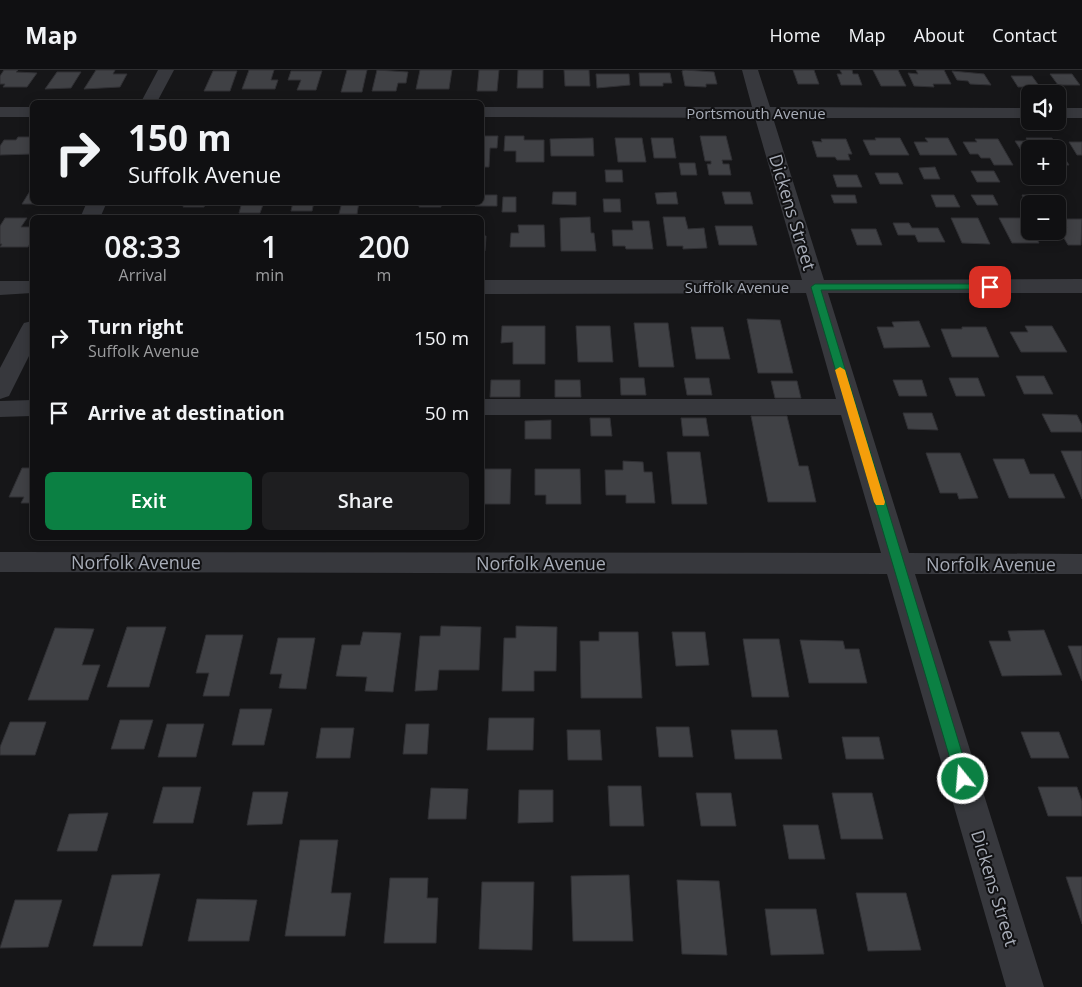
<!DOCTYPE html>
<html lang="en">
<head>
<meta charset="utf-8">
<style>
	:root { --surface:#101012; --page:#1e1e20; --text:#f1f3f6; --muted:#9c9d9f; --line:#303032; --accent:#0b8043 }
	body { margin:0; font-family:"Open Sans",sans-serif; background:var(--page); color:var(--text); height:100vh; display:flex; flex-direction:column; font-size:19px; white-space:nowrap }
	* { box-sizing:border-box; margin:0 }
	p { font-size:16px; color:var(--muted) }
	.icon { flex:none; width:28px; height:28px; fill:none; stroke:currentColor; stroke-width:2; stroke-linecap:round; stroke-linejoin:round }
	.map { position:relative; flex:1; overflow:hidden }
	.sheet { position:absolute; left:30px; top:145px; width:454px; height:325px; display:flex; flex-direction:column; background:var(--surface); border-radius:8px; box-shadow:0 2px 12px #0003,0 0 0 1px var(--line) }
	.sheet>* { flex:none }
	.top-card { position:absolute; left:30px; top:30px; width:454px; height:105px; border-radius:8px; box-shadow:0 2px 12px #0003,0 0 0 1px var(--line); background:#101012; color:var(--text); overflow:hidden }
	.buttons { position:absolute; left:1021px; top:15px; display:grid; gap:10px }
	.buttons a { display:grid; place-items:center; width:45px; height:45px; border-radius:8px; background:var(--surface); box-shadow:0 2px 12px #0003,0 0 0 1px var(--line); font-size:25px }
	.pin { position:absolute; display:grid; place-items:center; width:42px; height:42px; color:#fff; margin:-21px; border-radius:10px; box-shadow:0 2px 8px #0006 }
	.me { position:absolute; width:55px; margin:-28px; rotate:343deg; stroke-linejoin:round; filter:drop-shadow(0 0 4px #0008) }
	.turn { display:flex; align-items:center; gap:18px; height:105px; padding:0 15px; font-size:22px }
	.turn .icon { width:65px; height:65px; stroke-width:2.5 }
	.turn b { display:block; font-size:35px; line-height:42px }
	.eta { display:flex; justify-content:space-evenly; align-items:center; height:85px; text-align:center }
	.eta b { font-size:30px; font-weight:600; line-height:35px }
	.action { display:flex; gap:10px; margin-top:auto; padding:10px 15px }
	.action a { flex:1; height:58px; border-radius:8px; background:var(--accent); color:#fff; font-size:20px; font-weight:600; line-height:58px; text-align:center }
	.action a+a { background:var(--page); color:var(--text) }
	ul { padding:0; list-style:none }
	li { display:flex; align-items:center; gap:15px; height:75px; padding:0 15px }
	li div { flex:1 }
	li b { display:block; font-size:19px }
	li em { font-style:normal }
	header { display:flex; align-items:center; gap:30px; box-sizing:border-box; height:70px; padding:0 25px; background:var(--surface); border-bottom:1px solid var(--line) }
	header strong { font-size:24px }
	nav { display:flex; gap:28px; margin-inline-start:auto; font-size:18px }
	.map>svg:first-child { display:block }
	.building { fill:#404145; stroke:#303034 }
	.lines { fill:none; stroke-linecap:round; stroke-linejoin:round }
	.minor { fill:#37383d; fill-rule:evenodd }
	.route { fill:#0b8043; stroke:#07532c }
	.slow { fill:#f59e0b }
	.labels { text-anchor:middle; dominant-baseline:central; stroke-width:4; stroke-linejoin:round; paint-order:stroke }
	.far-street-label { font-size:15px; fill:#a8adb8; stroke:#111113 }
	.street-label { font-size:18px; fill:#a8adb8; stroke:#111113 }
</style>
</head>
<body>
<header>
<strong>Map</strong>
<nav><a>Home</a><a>Map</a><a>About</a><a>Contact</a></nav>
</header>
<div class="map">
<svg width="1082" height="917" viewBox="0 0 1082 917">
	<rect width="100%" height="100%" fill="#161618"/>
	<!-- building -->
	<g class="building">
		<path d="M4 0H18L16 2 37 3 27 17H3L5 14H0V6Z"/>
		<path d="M96 0H115L113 4H127L120 17 84 19Z"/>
		<path d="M249 0H274L271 10H278L275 19H242Z"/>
		<path d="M347 0H367L362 22H341Z"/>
		<path d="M377 0 408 2 406 13H398L396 21H372Z"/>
		<path d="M420 0H452L449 19H416Z"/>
		<path d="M479 0H499L497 21H477Z"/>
		<path d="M518 0H543V18H517Z"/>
		<path d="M564 0H589L590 16H565Z"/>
		<path d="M685 0 714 2 717 14H706V17L685 16 682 1Z"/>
		<path d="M793 0H814L819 14H798Z"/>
		<path d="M840 0H852L853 4H858L862 15H841L837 4H842Z"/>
		<path d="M873 0H898L906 16H881Z"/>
		<path d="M916 0H944L951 14H933L934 17 914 16 908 3 918 4Z"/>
		<path d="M213 1H237L230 21H204Z"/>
		<path d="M291 1H322L316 20H297L301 10H288Z"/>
		<path d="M952 1 984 4 991 15 970 14 968 11 957 10Z"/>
		<path d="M57 2H81L71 18 45 19Z"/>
		<path d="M639 3H670L672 13H663V16H640Z"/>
		<path d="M596 4H629L630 15 597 18Z"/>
		<path d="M1050 4H1072L1080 15H1058Z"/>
		<path d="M1011 6H1032L1040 17H1018Z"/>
		<path d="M481 66H498L497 78H490L489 97H481Z"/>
		<path d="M505 66H524V70H544V92H516V81H504Z"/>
		<path d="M700 66H726L732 90H722L723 94H729L731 105H709L707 94H711V91H705Z"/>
		<path d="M18 67H32V84L0 85V76L4 70H16Z"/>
		<path d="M593 68 594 86H551L550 69Z"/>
		<path d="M615 68H642L646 92H618Z"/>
		<path d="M651 68H673L676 88H654Z"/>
		<path d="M875 68H900L909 85H870L863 70H876Z"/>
		<path d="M925 68H948L957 85H920L914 72H928Z"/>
		<path d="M1026 68H1052L1069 95H1058V79H1030V85H1024L1015 71H1028Z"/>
		<path d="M821 69H846L852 84H848L850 90H837L835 87H817L812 71 822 72Z"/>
		<path d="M975 69H998L1013 95H994L990 88H981L978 84H970L963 72H977Z"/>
		<path d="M1069 72H1082V85H1077Z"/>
		<path d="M679 93H695L697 105H681Z"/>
		<path d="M935 97 940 109H924L919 98Z"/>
		<path d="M605 100H622L623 112H606Z"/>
		<path d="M971 101H994L1000 112H977Z"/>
		<path d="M875 103H898L903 114H880Z"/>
		<path d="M1027 103H1030V106H1045L1050 114H1034Z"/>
		<path d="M833 105H857L862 117H837Z"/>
		<path d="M30 121H32V132L46 134H22Z"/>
		<path d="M553 122H576V135L552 134Z"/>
		<path d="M676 122 678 134H657L655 123Z"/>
		<path d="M722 122H750L753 134H725Z"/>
		<path d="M481 125H497V136H475L476 132H481Z"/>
		<path d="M831 125H855L857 133H834Z"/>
		<path d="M931 125H954L960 137H936Z"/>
		<path d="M971 125H993L998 135H977Z"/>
		<path d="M1022 125H1046L1051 134H1030L1028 137Z"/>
		<path d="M503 127H516V142H502Z"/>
		<path d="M603 129H620L621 142H604Z"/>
		<path d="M185 132H206L204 137H183Z"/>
		<path d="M242 132H264L260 143H239Z"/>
		<path d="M293 132H314L312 141H291Z"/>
		<path d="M342 132H359L357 144H339Z"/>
		<path d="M420 132H441V137H419Z"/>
		<path d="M590 147 591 163H594L596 181H561L560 148Z"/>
		<path d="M663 147H685L688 159 704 158 707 178 683 179V176H667Z"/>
		<path d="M5 148H27L21 157H32V170L28 177H0L2 174H0V156Z"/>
		<path d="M951 148H978L990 174 962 173Z"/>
		<path d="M999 148H1025L1030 156V161H1033L1039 173H1012Z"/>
		<path d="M1062 149H1082L1081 175H1068L1058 158H1067Z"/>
		<path d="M632 151H649L653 179H626L625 176H613L612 160H633Z"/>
		<path d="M893 153H909L912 158H938L945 172H918L915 165H898Z"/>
		<path d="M518 155H544L545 177H510L511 163H519Z"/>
		<path d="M715 156H752L757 175H719Z"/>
		<path d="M851 159H876L882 175H857Z"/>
		<path d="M481 166H486L485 181H481Z"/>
		<path d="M747 249 780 250 793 303H758Z"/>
		<path d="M919 251 930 277 884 278 877 257H894L892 252Z"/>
		<path d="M634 253H668L674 297H639Z"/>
		<path d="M502 256H545V294H513V272L501 273Z"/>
		<path d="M576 256H610L613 292H578Z"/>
		<path d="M1025 256H1052L1067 282H1021L1010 262H1028Z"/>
		<path d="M691 257H723L730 289H696Z"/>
		<path d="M962 257H986L999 287H952L941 259H962Z"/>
		<path d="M1016 306H1044L1053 324H1024Z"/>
		<path d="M620 308H644L646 325H621Z"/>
		<path d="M684 308H709L712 325H687Z"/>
		<path d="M949 308H978L985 326H956Z"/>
		<path d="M491 310H520V327H490Z"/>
		<path d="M555 310H580L581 327H555Z"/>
		<path d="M893 310H922L927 326H899Z"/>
		<path d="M771 311H797L801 328H775Z"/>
		<path d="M903 343H932L938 360 908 359Z"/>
		<path d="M1042 344 1077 345 1082 355V362H1051Z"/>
		<path d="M751 346H787L799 396H808L816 432H768Z"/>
		<path d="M590 348H610L612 366H591Z"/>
		<path d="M681 348H706L709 366H683Z"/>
		<path d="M551 350V369H525V351Z"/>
		<path d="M1061 381H1082V429Z"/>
		<path d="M667 382H700L707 434H672Z"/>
		<path d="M926 383H960L978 428 959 429 957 423H940Z"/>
		<path d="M993 389H1024L1030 404H1054L1065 428H1009Z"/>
		<path d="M623 391 643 392 644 402H652L655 433H626V425H606L605 400H623Z"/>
		<path d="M22 398H32V433H21L24 427H9Z"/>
		<path d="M481 399H511L510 434H481Z"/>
		<path d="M535 399H580L581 434H546V425H535Z"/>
		<path d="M441 556 481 557 479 600H439L437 620 415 621 420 566H440Z"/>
		<path d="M516 556 557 557 556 601H534V621H502L504 568H516Z"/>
		<path d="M127 557H166L149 617H107Z"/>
		<path d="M55 558 94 559 82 595H100L88 630H28Z"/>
		<path d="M1044 560 1062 605 1002 606 989 571H1011L1008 561Z"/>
		<path d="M363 562 401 563 393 622 365 621 367 607 336 606 342 575H360Z"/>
		<path d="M599 562H638L642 628H581L580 571H599Z"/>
		<path d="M672 562H705L709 595 676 596Z"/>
		<path d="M206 565H243L229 626H203L209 603H196Z"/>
		<path d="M278 568H315L306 619 279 618 282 604H270Z"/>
		<path d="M743 569H779L789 627H752Z"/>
		<path d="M800 570 843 571 845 579H859L867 613H809Z"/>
		<path d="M1068 576H1082V611Z"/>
		<path d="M240 639H272L264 675H232Z"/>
		<path d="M489 648H534L533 680H487Z"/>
		<path d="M120 650H153L144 679H111Z"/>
		<path d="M10 652H46L35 685H0V677Z"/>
		<path d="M167 654H204L196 687H158Z"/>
		<path d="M406 654H429L427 684H403Z"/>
		<path d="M656 657H689L693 687H659Z"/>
		<path d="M321 658H354L350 688H316Z"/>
		<path d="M567 660H600L602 690H568Z"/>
		<path d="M731 660H777L782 689H735Z"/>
		<path d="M1021 662H1059L1069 688H1031Z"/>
		<path d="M842 667H879L884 689H846Z"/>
		<path d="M608 716H641L644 756H610Z"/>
		<path d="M163 717H201L193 753H153Z"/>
		<path d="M1038 717H1077L1082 731V746H1048Z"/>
		<path d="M431 718 468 719 466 749H428Z"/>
		<path d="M519 720H553V752L518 753Z"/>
		<path d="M253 722H288L282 754 247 755Z"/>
		<path d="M696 723H731L736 756H701Z"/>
		<path d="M832 723H872L883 769H841Z"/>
		<path d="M108 743 97 781H57L69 744Z"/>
		<path d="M783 755H818L825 789H789Z"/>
		<path d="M300 770H338L331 823H351L345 866H285Z"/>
		<path d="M160 804 142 876H93L112 805Z"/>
		<path d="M629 805 633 871H573L571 806Z"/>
		<path d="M1066 807H1082V854Z"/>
		<path d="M390 808H428L427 828H438L436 873H384Z"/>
		<path d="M677 810 719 811 727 885 682 884Z"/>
		<path d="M482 812H534L532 880 479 879Z"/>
		<path d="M856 823H906L921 880 868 881Z"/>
		<path d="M197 829 257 830 249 871H188Z"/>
		<path d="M15 830H62L48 877 0 878Z"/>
		<path d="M765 839H816L824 884 771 885Z"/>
	</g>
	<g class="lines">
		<!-- minor -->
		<g class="minor">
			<path d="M158 0H174L157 32H141Z"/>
			<path d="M742 0H758L770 37 1030 38V48H773L824 210 1082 209V223H828L909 483 1082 484V504H915L1044 917H1006L887 504 0 502V482L881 483 841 345H481V329H836L806 223 481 224V210H802L755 48 481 47V37H752Z"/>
			<rect x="0" y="37" width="32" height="10"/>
			<rect x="1058" y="38" width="24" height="10"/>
			<path d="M87 132H107L100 148H80Z"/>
			<path d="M0 211H32V223L0 225Z"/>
			<path d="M32 251V280L9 326 0 329V298L21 258 24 253Z"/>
			<path d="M32 330V346L0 347V331Z"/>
		</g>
	</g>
	<!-- route -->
	<path class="route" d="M815 214H990L994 217 990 219 821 220 970 709 968 713 963 715 958 713 956 709 811 217Z"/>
	<!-- slow -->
	<path class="slow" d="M840 297 845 300 885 432 884 435H876L874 432 835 300Z"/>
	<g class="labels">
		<!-- far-street labels -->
		<g class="far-street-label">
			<text x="756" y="43">Portsmouth Avenue</text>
			<text x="737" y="217">Suffolk Avenue</text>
		</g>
		<!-- street labels -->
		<g class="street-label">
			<text transform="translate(793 142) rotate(73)">Dickens Street</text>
			<text x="136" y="492">Norfolk Avenue</text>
			<text x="541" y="493">Norfolk Avenue</text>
			<text x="991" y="494">Norfolk Avenue</text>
			<text transform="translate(995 818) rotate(73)">Dickens Street</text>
		</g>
	</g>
</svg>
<div class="buttons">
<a><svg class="icon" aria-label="sound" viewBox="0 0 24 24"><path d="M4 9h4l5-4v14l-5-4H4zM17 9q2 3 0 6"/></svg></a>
<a>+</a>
<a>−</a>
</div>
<div class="pin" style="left:990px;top:217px;background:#d93025"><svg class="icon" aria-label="arrive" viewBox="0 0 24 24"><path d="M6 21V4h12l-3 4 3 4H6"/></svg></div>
<svg class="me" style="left:963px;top:709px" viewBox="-20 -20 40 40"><circle r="17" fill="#0b8043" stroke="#fff" stroke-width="3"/><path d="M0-11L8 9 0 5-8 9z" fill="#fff"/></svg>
<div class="top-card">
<div class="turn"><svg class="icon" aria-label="right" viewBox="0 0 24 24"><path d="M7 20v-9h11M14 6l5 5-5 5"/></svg><div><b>150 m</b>Suffolk Avenue</div></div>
</div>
<section class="sheet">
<div class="eta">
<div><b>08:33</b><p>Arrival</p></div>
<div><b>1</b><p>min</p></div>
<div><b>200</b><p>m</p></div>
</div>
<ul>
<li><svg class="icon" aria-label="right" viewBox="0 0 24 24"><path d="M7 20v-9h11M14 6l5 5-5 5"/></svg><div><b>Turn right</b><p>Suffolk Avenue</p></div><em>150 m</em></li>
<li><svg class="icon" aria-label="arrive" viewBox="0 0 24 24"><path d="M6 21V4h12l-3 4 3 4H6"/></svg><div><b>Arrive at destination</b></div><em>50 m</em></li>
</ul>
<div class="action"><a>Exit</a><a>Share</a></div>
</section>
</div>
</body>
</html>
